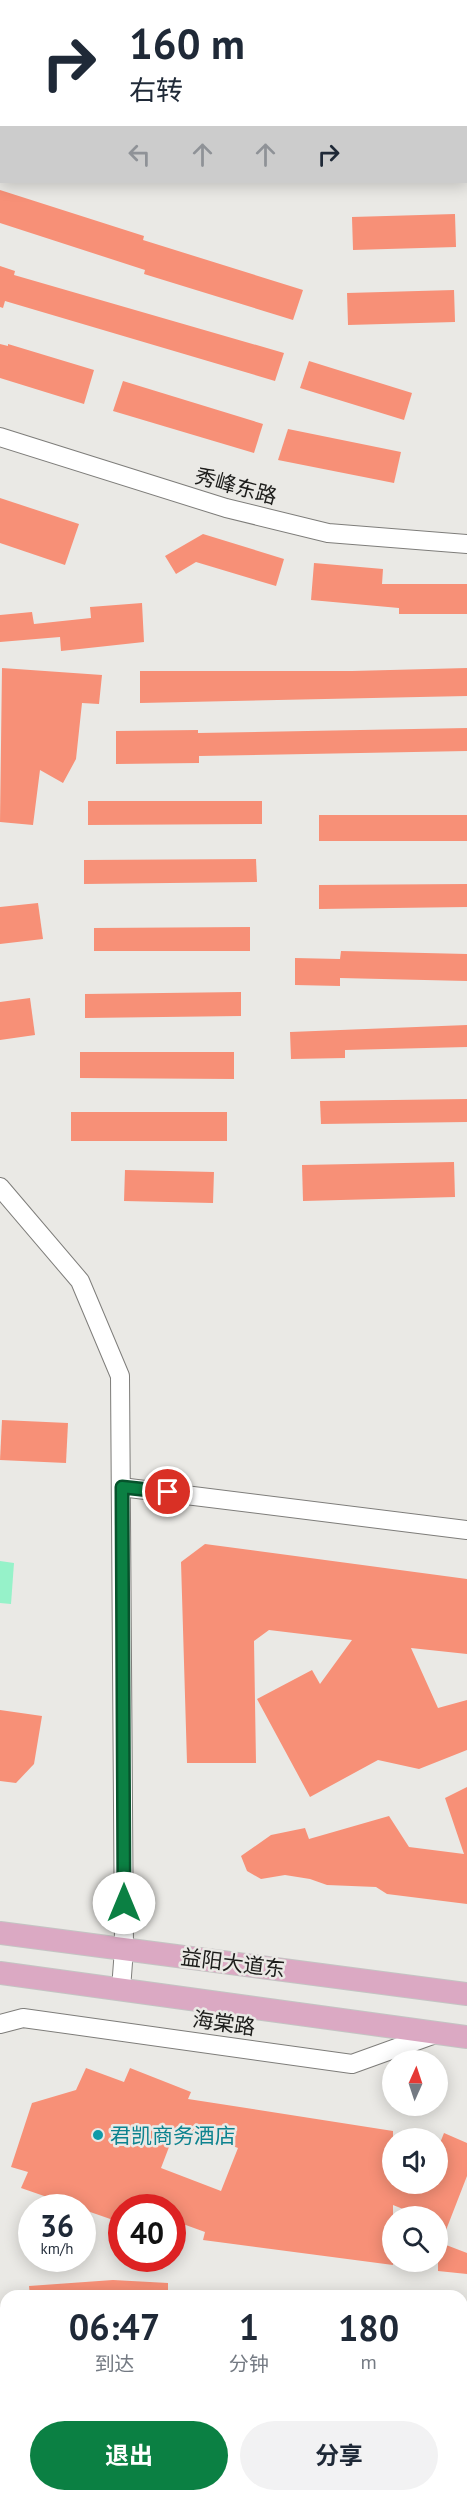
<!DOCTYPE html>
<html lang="zh">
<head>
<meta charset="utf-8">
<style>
	:root { --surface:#fff; --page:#f2f2f3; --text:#1f2937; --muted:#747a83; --accent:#0b8043 }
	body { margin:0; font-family:"PT Sans","Noto Sans SC",sans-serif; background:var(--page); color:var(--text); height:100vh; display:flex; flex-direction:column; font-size:22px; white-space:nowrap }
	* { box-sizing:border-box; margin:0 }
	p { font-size:20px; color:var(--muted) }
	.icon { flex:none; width:33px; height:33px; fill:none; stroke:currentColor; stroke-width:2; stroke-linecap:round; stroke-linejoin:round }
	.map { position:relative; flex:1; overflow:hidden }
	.drawer { position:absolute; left:0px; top:2290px; width:468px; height:212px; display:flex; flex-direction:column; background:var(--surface); border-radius:18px 18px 0 0; box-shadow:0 3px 15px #0003 }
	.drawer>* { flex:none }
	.guide { position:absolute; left:0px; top:0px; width:468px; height:183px; box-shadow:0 3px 15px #0003; background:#fff; color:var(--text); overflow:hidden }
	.needle { width:39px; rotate:3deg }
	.controls { position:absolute; left:382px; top:2050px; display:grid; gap:12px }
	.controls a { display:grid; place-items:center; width:66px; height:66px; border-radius:50%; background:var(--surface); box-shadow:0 3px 15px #0003; font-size:30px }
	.speed { position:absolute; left:18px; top:2194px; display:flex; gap:12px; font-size:30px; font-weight:700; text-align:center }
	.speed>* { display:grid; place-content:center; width:78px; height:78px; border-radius:50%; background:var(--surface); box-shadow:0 3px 15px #0003; line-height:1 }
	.speed small { font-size:15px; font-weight:400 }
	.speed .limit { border:9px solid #d22; background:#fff; color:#111 }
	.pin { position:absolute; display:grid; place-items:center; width:51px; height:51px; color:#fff; margin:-26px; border:3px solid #fff; border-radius:50%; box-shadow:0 2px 6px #0007 }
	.me { position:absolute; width:66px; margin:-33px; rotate:0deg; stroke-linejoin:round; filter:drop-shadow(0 0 4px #0008) }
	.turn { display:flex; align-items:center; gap:21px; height:126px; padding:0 30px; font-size:27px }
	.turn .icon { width:78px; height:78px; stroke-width:2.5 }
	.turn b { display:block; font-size:42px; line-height:51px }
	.lanes { display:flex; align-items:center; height:57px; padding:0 30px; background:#0003; justify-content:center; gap:30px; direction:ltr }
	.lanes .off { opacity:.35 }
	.eta { display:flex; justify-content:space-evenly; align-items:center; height:102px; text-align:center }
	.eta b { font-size:36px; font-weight:700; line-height:42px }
	.action { display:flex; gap:12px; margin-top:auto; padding:12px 30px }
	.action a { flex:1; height:69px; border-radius:36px; background:var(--accent); color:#fff; font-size:24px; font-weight:700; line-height:69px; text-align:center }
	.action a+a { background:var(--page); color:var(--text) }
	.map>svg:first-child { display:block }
	.green { fill:#96f2c9 }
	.building { fill:#f79077; fill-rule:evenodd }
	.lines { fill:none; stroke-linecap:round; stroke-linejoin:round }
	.minor-casing { stroke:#7e7d7a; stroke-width:20 }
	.major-casing { stroke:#c4c4c3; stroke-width:24 }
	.minor { stroke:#fff; stroke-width:18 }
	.major { stroke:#dba9c3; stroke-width:22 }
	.route-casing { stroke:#07532c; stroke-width:15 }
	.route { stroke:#0b8043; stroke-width:10 }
	.culture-dot { fill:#0f9aa8; stroke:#eae9e5; stroke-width:2 }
	.labels { text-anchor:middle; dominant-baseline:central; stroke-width:5; stroke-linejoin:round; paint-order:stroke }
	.street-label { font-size:21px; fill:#1c1c1a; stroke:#eae9e5 }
	.culture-label { font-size:21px; fill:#0d838f; stroke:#eae9e5; text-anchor:start }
</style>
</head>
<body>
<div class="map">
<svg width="467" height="2501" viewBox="0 0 467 2501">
	<rect width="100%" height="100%" fill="#eae9e5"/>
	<!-- green -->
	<path class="green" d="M0 1561 14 1563 11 1604 0 1603Z"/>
	<!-- building -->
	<g class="building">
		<path d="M0 190 144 236 143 240 303 290 293 320 144 274 145 270 0 223Z"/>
		<path d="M455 214 456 247 353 250 352 217Z"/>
		<path d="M0 266 15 271 14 275 284 353 275 381 5 301 3 308 0 307Z"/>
		<path d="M454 290 455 322 348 325 347 293Z"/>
		<path d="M0 344 8 346V344L94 370 84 404 0 378Z"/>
		<path d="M309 361 412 393 404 420 300 388Z"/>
		<path d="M123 381 263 424 254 453 113 411Z"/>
		<path d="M288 429 401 452 394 483 278 460Z"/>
		<path d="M0 498 79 524 65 565 0 543Z"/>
		<path d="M203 534 284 559 276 586 196 562 176 574 165 556Z"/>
		<path d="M314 563 383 569 382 584H467V614H399V608L311 600Z"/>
		<path d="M142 603 144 642 61 651 60 637 0 642V615L32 612 34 624 91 618 90 607Z"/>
		<path d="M2 668 102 675 99 704 82 703 76 759 63 783 40 770 33 825 0 822Z"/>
		<path d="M467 668V696L140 703V671H352Z"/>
		<path d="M467 728V751L199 756V763L116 764V731L198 730V733Z"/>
		<path d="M88 801H262V824L88 825Z"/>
		<rect x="319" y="815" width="148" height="26"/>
		<path d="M256 859 257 882 84 884V860Z"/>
		<path d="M467 884V907L319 909V885Z"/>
		<path d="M38 903 43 939 0 944V907Z"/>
		<path d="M250 927V951H94V928Z"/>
		<path d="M341 951 467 954V981L340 978V986L295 985V958L340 959Z"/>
		<path d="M241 992V1016L85 1018V994Z"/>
		<path d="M30 998 35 1035 0 1040V1002Z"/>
		<path d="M467 1025V1047L345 1050V1058L291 1059 290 1032Z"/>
		<path d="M80 1052H234V1079L80 1078Z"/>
		<path d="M467 1099V1122L321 1124 320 1101Z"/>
		<rect x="71" y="1112" width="156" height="29"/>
		<path d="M454 1162 455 1197 303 1201 302 1165Z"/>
		<path d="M125 1170 214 1172 213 1203 124 1201Z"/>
		<path d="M2 1420 68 1423 66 1463 0 1460Z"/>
		<path d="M205 1544 467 1579V1654L411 1648 438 1708 467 1700V1750L419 1769 378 1760 310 1797 257 1699 312 1670 320 1684 352 1640 269 1630 254 1641 256 1763H187L181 1562Z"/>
		<path d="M0 1710 42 1716 34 1764 16 1783 0 1781Z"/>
		<path d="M467 1787V1904L387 1894 376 1887 327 1885 310 1879 285 1875 261 1879 247 1871 241 1856 271 1835 305 1828 309 1839 389 1816 409 1847 464 1854 445 1798Z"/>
		<path d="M86 2068 124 2082 130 2068 191 2092 188 2099 393 2131V2184H438V2148L444 2133 467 2143V2176L441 2243 467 2253V2274L438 2271V2217H423L393 2205V2265L203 2240 205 2232 172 2220V2208H139L127 2204 126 2208H122L119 2222 21 2188 28 2172 11 2167 32 2103 76 2090ZM177 2126 238 2148 221 2191 161 2168Z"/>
		<path d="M113 2280 168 2283V2296H30L29 2286Z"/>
	</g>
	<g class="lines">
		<defs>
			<g id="minor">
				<path d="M0 437 226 508 328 533 467 544"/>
				<path d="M0 1187 80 1281 120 1376 124 1949 121 1989"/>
				<path d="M121 1487 467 1530"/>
				<path d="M0 2024 23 2018 352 2064 438 2033"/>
			</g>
			<g id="major">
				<path d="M0 1933 467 1994"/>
				<path d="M0 1973 467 2037"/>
			</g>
		</defs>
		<!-- minor casing -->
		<use href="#minor" class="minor-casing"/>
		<!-- major casing -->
		<use href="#major" class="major-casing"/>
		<!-- minor -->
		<use href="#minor" class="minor"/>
		<!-- major -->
		<use href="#major" class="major"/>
	</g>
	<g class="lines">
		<defs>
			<path id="route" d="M124 1903 122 1487 168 1492"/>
		</defs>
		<!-- route casing -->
		<use href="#route" class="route-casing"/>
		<!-- route -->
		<use href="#route" class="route"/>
	</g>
	<!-- markers -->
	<circle class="culture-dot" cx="98" cy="2135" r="6"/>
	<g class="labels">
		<!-- street labels -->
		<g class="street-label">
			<text transform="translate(236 486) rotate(15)">秀峰东路</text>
			<text transform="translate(233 1963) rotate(7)">益阳大道东</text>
			<text transform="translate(224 2023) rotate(8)">海棠路</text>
		</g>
		<!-- culture labels -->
		<g class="culture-label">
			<text x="110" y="2135">君凯商务酒店</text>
		</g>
	</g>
</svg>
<div class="controls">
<a><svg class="needle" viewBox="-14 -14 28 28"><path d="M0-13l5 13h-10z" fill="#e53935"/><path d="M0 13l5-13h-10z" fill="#747a83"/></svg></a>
<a><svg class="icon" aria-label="sound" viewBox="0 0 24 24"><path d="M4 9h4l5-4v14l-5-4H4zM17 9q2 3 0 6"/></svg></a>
<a><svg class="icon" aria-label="search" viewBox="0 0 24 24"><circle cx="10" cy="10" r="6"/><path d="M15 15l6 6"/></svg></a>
</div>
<div class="speed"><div>36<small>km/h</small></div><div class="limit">40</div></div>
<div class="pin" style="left:168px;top:1492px;background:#d93025"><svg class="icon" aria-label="arrive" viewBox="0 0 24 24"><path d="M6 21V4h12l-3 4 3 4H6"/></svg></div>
<svg class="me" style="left:124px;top:1903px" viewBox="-20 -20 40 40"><circle r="19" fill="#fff"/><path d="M0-13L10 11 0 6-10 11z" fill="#0b8043"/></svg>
<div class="guide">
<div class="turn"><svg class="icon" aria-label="right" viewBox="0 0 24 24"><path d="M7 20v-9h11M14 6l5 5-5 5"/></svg><div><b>160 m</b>右转</div></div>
<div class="lanes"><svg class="icon off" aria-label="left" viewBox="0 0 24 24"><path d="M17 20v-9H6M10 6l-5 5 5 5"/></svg><svg class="icon off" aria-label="ahead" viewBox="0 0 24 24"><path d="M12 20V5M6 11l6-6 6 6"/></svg><svg class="icon off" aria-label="ahead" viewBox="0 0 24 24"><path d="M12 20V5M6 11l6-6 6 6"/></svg><svg class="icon" aria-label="right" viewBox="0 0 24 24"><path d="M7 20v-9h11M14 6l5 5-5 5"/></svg></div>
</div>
<section class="drawer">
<div class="eta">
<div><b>06:47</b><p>到达</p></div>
<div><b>1</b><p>分钟</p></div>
<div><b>180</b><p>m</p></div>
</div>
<div class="action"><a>退出</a><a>分享</a></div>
</section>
</div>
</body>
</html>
